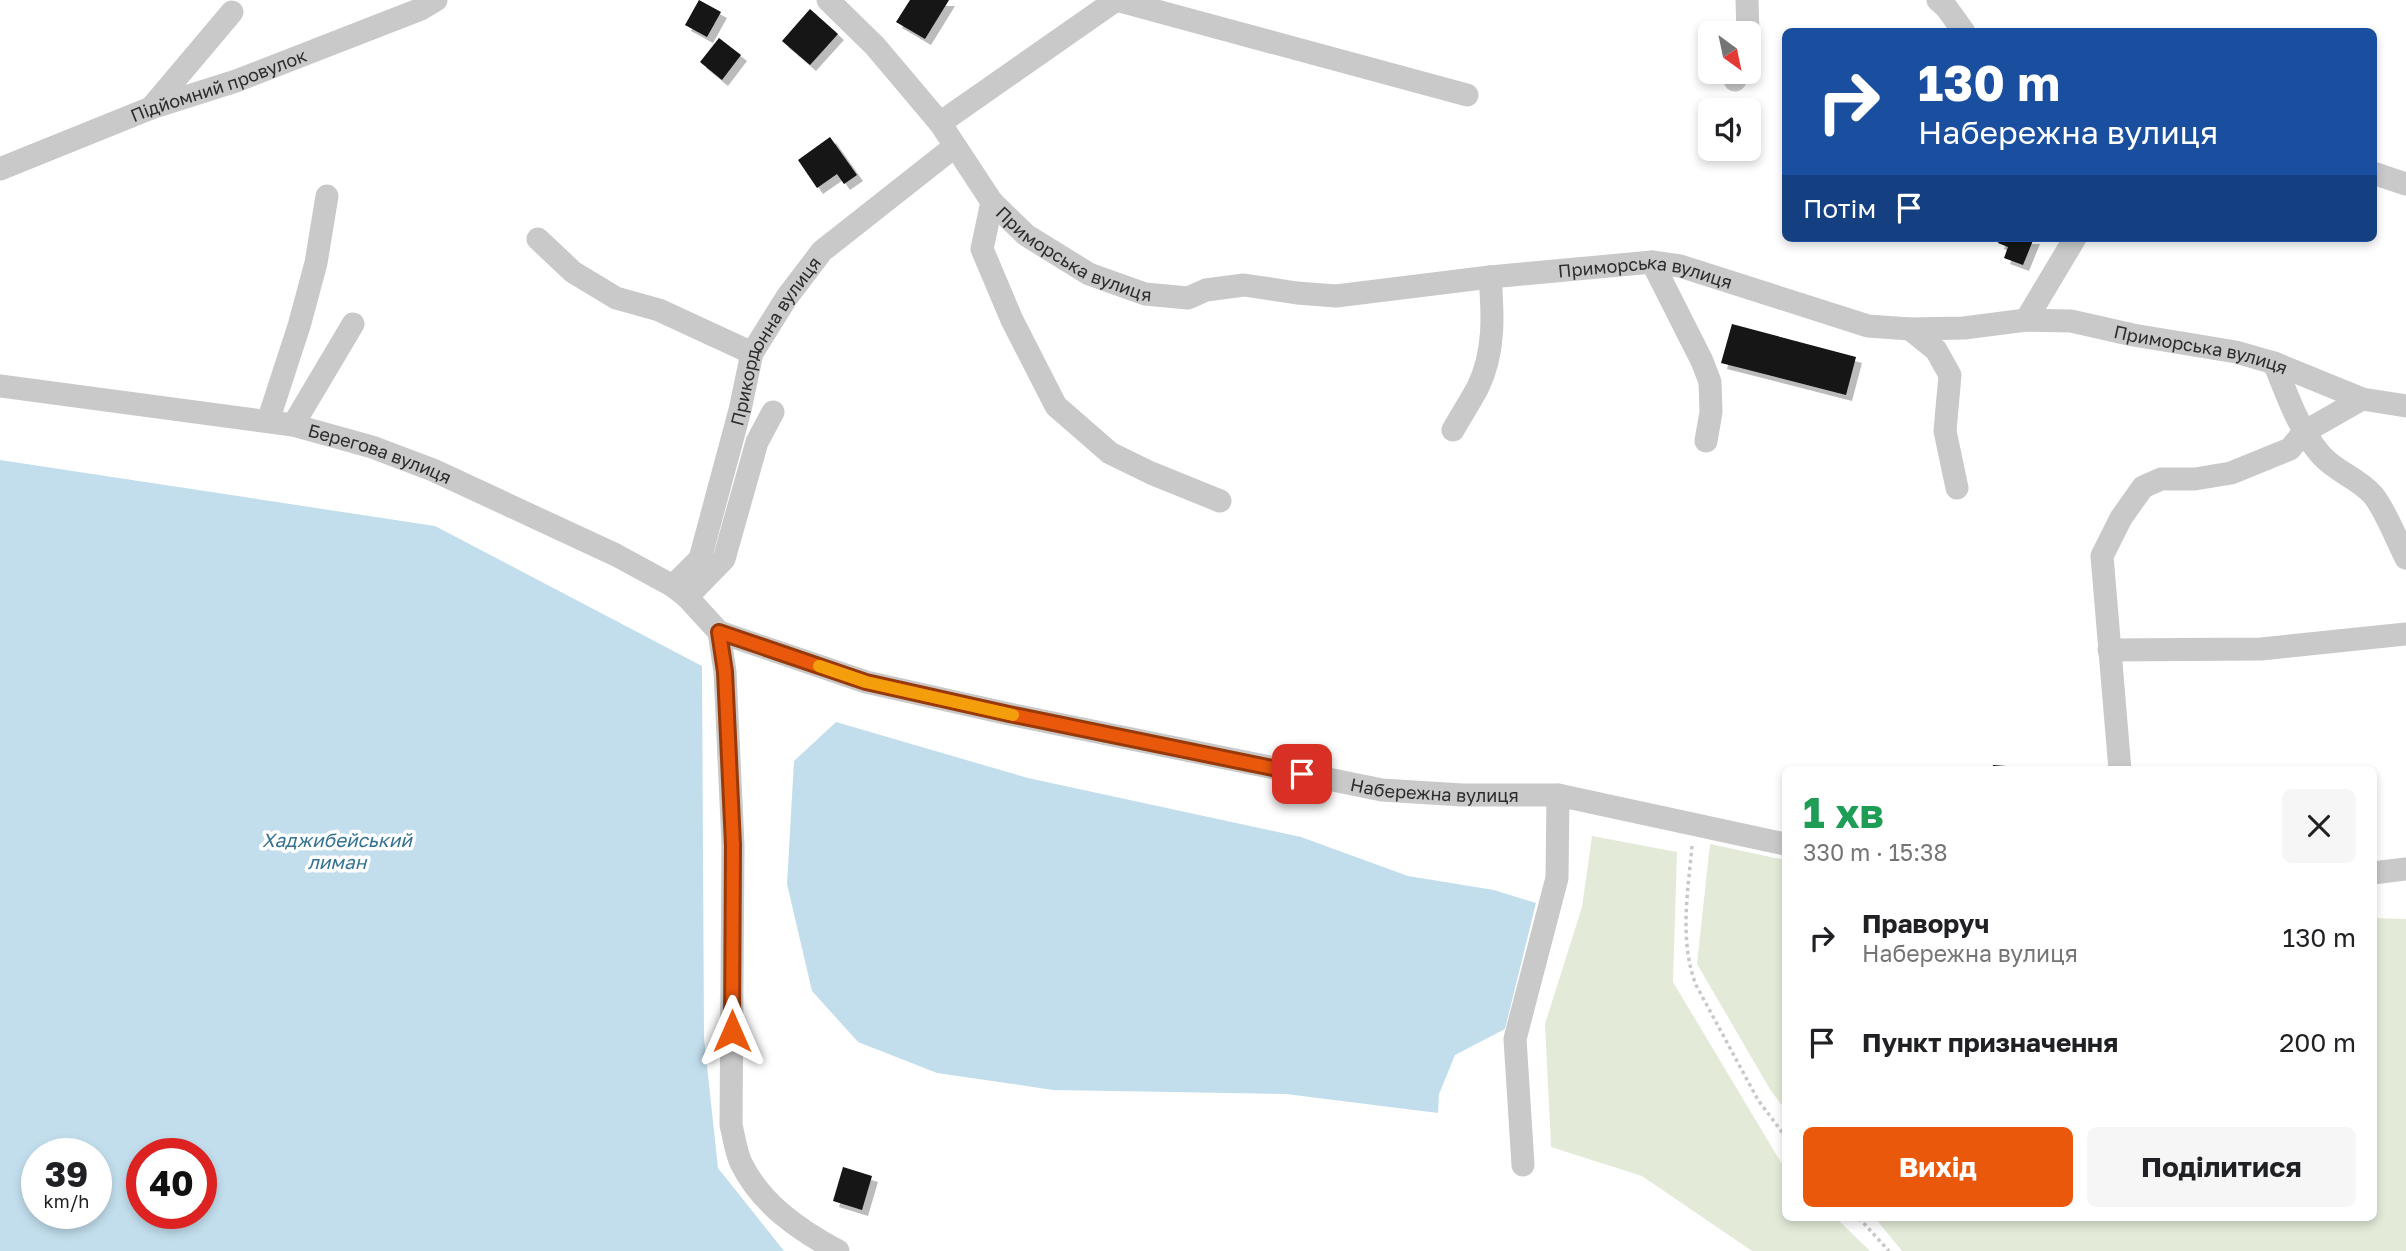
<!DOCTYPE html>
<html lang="uk">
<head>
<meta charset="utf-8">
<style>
	:root { --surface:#fff; --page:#f6f6f6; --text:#202124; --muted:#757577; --accent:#ea580c }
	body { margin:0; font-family:"Golos Text",sans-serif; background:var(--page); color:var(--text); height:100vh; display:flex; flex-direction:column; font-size:26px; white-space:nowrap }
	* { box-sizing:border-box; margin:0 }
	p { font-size:23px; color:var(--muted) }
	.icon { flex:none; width:38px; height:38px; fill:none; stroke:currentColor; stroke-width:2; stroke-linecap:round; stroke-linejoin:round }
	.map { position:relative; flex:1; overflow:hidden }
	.drawer { position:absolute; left:1782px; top:766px; width:595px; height:455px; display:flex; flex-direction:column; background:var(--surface); border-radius:10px; box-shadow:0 4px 10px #0003 }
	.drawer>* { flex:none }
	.hud { position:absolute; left:1782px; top:28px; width:595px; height:214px; border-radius:10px; box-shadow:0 4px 10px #0003; background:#1a4fa0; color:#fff; overflow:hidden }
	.needle { width:46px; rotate:147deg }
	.fabs { position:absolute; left:1698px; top:21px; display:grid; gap:14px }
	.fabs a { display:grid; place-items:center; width:63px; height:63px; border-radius:10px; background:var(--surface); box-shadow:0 4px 10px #0003; font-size:35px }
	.speed { position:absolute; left:21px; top:1138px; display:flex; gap:14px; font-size:35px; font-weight:700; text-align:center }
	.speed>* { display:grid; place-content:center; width:91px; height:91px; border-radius:50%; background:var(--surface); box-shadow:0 4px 10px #0003; line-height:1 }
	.speed small { font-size:18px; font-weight:400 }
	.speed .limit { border:10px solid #d22; background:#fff; color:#111 }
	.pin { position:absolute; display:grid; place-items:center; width:60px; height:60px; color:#fff; margin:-30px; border-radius:14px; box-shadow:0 4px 10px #0006 }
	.me { position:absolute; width:77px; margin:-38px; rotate:0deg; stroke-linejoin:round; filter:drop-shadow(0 0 5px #0008) }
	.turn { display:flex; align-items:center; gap:24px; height:147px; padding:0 21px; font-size:32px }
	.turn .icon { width:91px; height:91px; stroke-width:2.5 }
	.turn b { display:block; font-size:49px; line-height:60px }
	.then { display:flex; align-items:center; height:66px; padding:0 21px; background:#0003; gap:14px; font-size:26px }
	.round { display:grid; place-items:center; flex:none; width:74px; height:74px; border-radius:10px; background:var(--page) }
	.head { display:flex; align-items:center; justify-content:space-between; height:119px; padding:0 21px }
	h1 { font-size:42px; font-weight:700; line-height:52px; color:#1e9e55 }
	.cta { display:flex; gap:14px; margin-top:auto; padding:14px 21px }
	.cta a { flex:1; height:80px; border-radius:10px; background:var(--accent); color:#fff; font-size:28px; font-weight:700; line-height:80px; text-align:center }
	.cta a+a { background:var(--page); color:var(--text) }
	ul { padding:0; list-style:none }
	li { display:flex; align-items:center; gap:21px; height:105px; padding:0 21px }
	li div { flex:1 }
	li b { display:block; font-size:26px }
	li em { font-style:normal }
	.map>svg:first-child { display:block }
	.green { fill:#e3ebd8 }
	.water { fill:#c2deed; fill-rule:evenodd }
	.building { fill:#131313; filter:url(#shadow) }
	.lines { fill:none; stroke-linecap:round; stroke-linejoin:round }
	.path { stroke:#c9c9c9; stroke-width:3.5; stroke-dasharray:3.5 3.5; stroke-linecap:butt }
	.minor { stroke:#c9c9c9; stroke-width:23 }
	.route-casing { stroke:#983908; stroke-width:18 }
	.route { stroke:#ea580c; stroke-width:12 }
	.slow { stroke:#f59e0b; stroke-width:12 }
	.labels { text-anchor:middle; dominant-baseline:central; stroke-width:7; stroke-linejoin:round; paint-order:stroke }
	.street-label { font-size:18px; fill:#2c2c2c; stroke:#fff }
	.water-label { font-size:19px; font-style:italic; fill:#357393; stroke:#fff }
</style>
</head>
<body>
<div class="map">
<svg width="2406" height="1251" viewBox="0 0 2406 1251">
	<defs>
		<filter id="shadow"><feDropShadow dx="6" dy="6" stdDeviation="0" flood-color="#0004"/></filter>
	</defs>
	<rect width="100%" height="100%" fill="#fff"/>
	<!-- green -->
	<g class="green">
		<path d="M1592 836 1677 852 1673 982 1785 1169V1218H1836L1870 1251H1752L1642 1176 1551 1147 1545 1024 1582 907Z"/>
		<path d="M1710 844 1785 860V1109L1771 1091 1697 964Z"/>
		<path d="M2373 918 2406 919V1251H1902L1875 1218H2373Z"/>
	</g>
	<!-- water -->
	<g class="water">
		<path d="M0 460 435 526 702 666 704 1038 718 1168 784 1251H0ZM37 1153H96V1213H37ZM142 1153H201V1213H142Z"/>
		<path d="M836 722 1028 778 1301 837 1408 876 1494 890 1536 903 1505 1029 1455 1055 1439 1094 1438 1113 1286 1094 1053 1090 937 1073 858 1042 812 991 787 884 794 761Z"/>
	</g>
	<!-- building -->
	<g class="building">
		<path d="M699 0 721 12 707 37 685 25Z"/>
		<path d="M910 0H949L925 39 896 22Z"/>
		<path d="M810 9 838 34 810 65 782 41Z"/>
		<path d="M719 38 741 55 722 80 700 62Z"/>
		<path d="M830 137 857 175 844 184 837 174 817 188 798 160Z"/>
		<path d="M2000 238H2034L2023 265 2004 258 2008 247 1998 243Z"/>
		<path d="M1732 324 1856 357 1846 395 1721 363Z"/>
		<path d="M1993 765 2032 768V770H1992Z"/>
		<path d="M843 1167 872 1176 862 1210 833 1201Z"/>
	</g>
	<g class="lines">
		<!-- path -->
		<g class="path">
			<path d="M1692 846C1688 891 1679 941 1696 985L1758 1100 1785 1136"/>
			<path d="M1859 1218 1889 1251"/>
		</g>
		<!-- minor -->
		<g class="minor">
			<path id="s1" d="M828 0 875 46 940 123 992 202 1026 235 1089 274 1145 294 1188 298 1206 290 1244 285 1297 293 1336 296 1490 277 1652 262 1680 266 1868 326 1910 329 1964 328 2026 320 2071 321 2133 335 2236 352 2274 363 2362 399 2406 406"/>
			<path d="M1116 0 1467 95"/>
			<path d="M1747 0 1748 33"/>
			<path d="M1938 0 1946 7 1964 32"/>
			<path d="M1735 80 1738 72"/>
			<path d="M151 108 232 12"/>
			<path d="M940 123 1116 0"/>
			<path id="s2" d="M0 169 151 108 236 81 421 9 436 0"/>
			<path d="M2373 173 2406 184"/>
			<path d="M992 202 982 249 1012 320 1056 406 1110 453 1151 473 1220 501"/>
			<path d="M538 239 573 272 616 298 659 310 752 353"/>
			<path d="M1652 262 1702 361 1710 382 1711 412 1706 441"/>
			<path d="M2026 320 2075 238"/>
			<path d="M1910 329 1936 350 1950 375 1945 431 1957 488"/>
			<path d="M2274 363C2287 394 2298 429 2321 455 2336 472 2358 478 2373 495 2385 509 2397 541 2406 558"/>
			<path id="s3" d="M0 386 293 425 372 447 433 470 616 555 673 586 687 597 719 632"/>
			<path d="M268 421 299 326 316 263 327 196"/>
			<path d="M293 425 353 324"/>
			<path d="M1453 430C1461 416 1470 402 1478 387 1495 352 1493 314 1490 277"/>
			<path id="s4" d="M673 586 700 559 740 410 752 353 787 297 822 251 954 147"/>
			<path d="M687 597 724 559 757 442 773 412"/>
			<path id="s5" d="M719 632 866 682 1009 714 1382 790 1462 795H1558L1785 844"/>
			<path d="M719 632 725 672 733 845 731 1125C734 1137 736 1152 741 1163 761 1204 799 1230 838 1251"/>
			<path d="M2109 650 2261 649 2406 634"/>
			<path d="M2120 770 2102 556 2121 518 2143 487 2161 479H2195L2231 473 2290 449 2304 432 2362 399"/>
			<path d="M2373 873 2406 869"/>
			<path d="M1523 1165 1515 1039 1557 878 1558 795"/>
		</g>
	</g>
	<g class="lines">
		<defs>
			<path id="route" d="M732 1031 733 845 725 672 719 632 866 682 1009 714 1302 774"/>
		</defs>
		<!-- route casing -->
		<use href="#route" class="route-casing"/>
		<!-- route -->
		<use href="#route" class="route"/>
		<!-- slow -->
		<path class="slow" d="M819 666 866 682 1013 715"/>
	</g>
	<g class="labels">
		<!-- street labels -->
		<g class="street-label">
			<text stroke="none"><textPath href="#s2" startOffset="234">Підйомний провулок</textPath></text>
			<text stroke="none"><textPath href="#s1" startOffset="360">Приморська вулиця</textPath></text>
			<text stroke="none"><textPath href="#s1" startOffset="948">Приморська вулиця</textPath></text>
			<text stroke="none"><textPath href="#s4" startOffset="271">Прикордонна вулиця</textPath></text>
			<text stroke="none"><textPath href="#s1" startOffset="1516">Приморська вулиця</textPath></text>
			<text stroke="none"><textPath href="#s3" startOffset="387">Берегова вулиця</textPath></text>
			<text stroke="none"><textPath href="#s5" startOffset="735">Набережна вулиця</textPath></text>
		</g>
		<!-- water labels -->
		<g class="water-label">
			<text x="337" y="839">Хаджибейський<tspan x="337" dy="22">лиман</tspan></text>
		</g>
	</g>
</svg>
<div class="fabs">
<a><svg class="needle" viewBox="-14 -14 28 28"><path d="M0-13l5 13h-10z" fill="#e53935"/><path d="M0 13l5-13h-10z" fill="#757577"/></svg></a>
<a><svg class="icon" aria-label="sound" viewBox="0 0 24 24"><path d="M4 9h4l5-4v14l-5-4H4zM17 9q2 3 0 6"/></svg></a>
</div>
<div class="speed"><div>39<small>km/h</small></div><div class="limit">40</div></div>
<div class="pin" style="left:1302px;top:774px;background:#d93025"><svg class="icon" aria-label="arrive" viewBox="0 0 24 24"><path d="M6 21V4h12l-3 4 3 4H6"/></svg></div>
<svg class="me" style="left:732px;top:1031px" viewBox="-20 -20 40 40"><path d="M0-17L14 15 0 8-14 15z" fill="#ea580c" stroke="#fff" stroke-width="4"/></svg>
<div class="hud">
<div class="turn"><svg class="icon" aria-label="right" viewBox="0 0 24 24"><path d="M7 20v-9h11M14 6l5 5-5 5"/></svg><div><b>130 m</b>Набережна вулиця</div></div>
<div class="then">Потім<svg class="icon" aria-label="arrive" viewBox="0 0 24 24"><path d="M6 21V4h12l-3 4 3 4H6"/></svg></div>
</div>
<section class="drawer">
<div class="head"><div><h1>1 хв</h1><p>330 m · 15:38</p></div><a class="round"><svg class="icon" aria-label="close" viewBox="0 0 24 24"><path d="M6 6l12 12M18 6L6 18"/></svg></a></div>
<ul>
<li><svg class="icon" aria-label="right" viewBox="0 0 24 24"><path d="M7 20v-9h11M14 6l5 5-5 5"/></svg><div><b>Праворуч</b><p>Набережна вулиця</p></div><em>130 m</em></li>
<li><svg class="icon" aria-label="arrive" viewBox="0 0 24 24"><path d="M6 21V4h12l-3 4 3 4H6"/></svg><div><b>Пункт призначення</b></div><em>200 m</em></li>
</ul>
<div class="cta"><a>Вихід</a><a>Поділитися</a></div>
</section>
</div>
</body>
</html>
